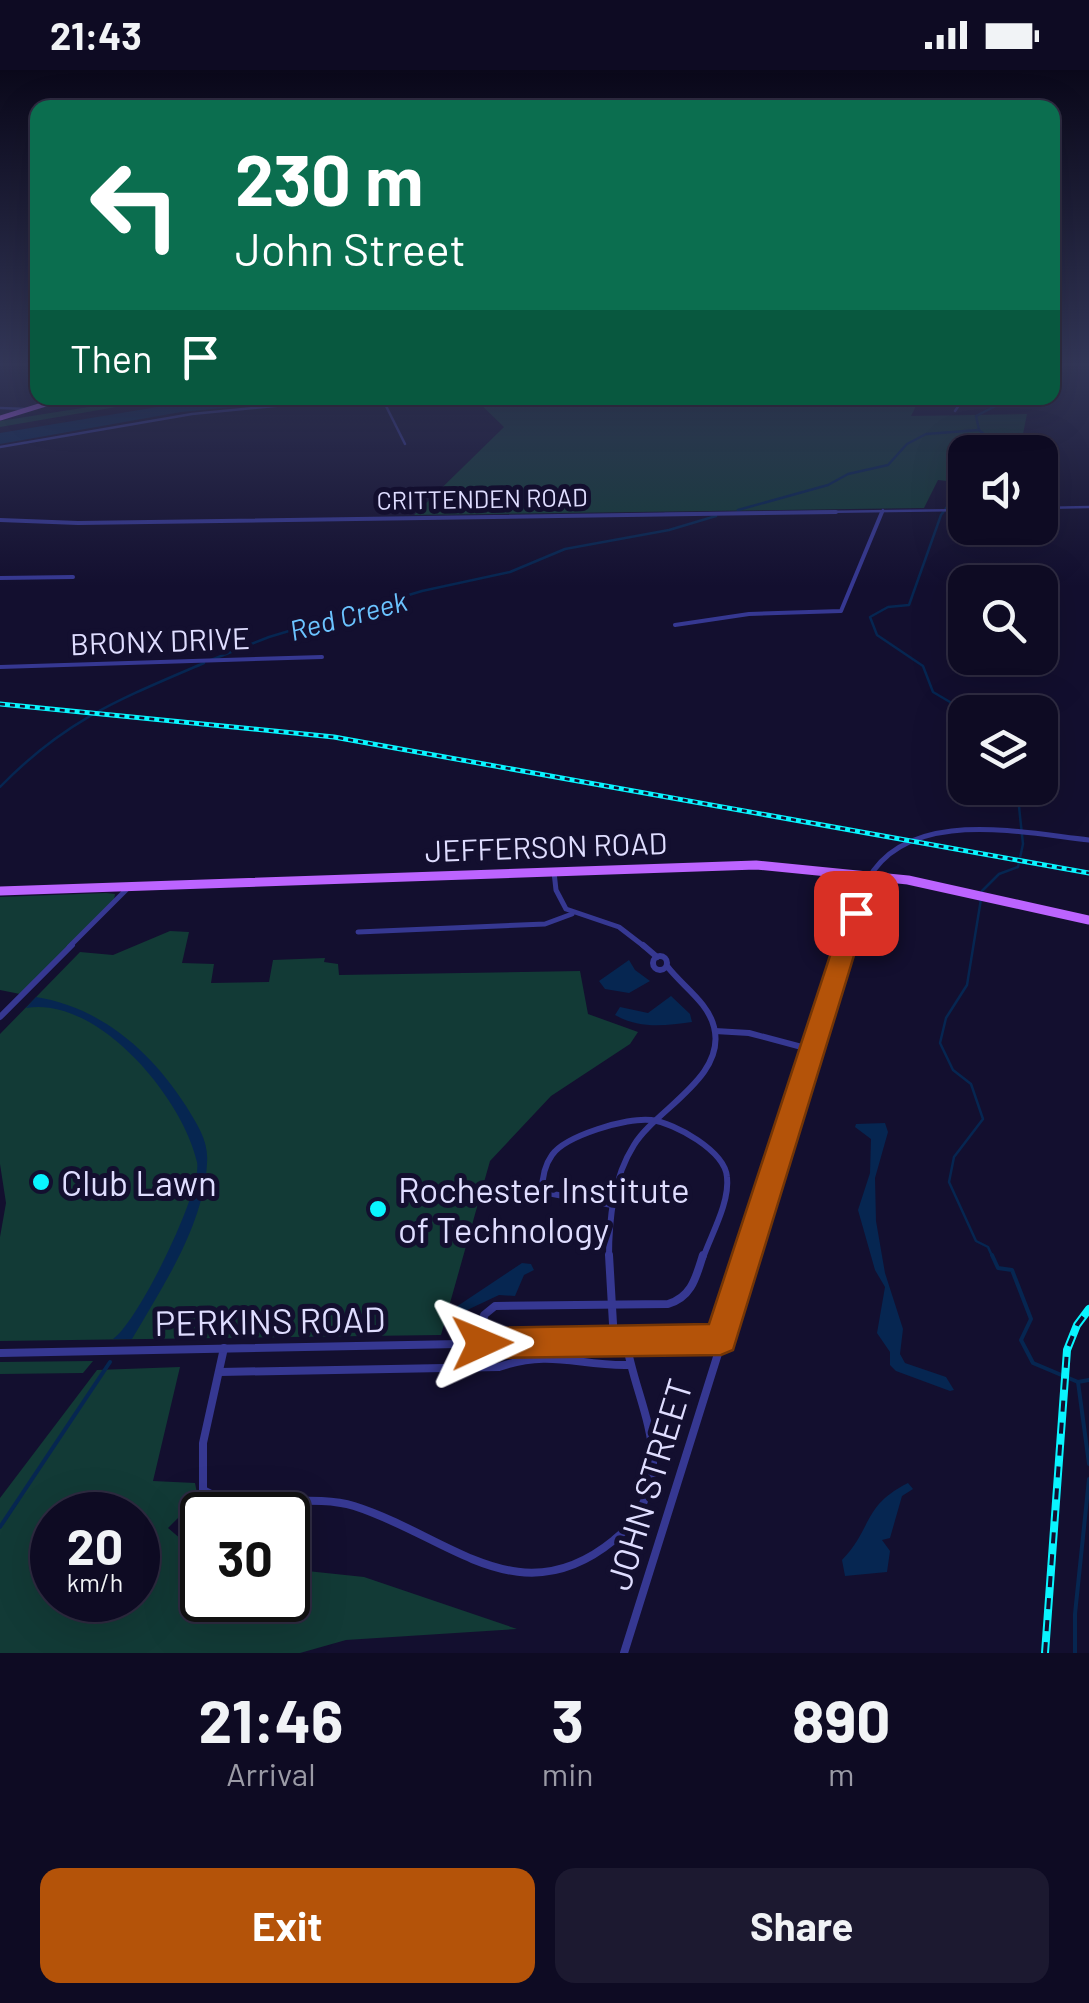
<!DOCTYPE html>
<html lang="en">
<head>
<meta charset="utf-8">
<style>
	:root { --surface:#0e0b23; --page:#1c1930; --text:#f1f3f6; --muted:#9b9ba6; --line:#2e2b41; --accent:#b45309 }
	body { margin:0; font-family:Barlow,sans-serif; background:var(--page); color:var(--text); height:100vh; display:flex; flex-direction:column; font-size:38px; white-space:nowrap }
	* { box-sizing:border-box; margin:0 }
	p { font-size:32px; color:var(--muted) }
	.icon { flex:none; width:55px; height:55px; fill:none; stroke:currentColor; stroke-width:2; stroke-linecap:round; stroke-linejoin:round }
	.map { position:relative; height:1583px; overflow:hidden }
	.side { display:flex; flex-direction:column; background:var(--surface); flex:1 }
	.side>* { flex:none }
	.guide { position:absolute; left:30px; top:30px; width:1030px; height:305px; border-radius:20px; box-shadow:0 10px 40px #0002,0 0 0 2px var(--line); background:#0b6e4f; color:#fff; overflow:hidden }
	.controls { position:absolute; left:948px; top:365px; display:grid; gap:20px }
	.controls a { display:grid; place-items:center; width:110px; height:110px; border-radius:20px; background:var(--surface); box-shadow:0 10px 40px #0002,0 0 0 2px var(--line); font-size:50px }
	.speed { position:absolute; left:30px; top:1422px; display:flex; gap:20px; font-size:50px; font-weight:700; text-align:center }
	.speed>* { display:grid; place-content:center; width:130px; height:130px; border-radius:50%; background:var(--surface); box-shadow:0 10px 40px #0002,0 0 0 2px var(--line); line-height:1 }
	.speed small { font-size:25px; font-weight:400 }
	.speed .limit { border:5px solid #111; border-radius:15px; background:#fff; color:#111 }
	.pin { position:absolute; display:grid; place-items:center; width:85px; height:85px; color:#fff; margin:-42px; border-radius:20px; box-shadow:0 5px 15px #0006 }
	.me { position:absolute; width:110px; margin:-55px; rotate:89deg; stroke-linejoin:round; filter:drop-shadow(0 0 8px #0008) }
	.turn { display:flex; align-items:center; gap:35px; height:210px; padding:0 40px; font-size:45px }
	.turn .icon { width:130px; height:130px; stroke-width:2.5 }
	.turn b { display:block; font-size:70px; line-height:85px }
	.then { display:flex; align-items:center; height:95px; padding:0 40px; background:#0003; gap:20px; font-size:38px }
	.eta { display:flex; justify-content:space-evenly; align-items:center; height:170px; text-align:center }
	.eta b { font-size:60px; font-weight:700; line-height:70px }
	.primary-button { display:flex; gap:20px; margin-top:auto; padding:20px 40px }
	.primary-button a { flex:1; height:115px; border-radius:20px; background:var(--accent); color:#fff; font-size:40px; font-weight:700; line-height:115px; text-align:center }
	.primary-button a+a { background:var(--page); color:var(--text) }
	.status { display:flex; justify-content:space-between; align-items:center; height:70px; padding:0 50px; background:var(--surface); direction:ltr }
	.status svg { height:28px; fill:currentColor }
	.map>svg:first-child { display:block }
	.green { fill:#123a36; fill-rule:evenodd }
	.water { fill:#062651 }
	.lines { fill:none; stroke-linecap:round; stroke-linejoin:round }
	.stream-far1 { stroke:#062651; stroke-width:2.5 }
	.stream { stroke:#062651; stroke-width:4 }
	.minor-far4 { stroke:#363892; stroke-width:2.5 }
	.minor-far3 { stroke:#363892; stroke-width:4 }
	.minor-far2 { stroke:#363892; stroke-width:5 }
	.minor-far1 { stroke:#363892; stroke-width:6 }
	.minor { stroke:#363892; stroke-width:8 }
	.tertiary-far4 { stroke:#363892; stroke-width:2.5 }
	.tertiary-far3 { stroke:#363892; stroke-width:4 }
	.tertiary-far2 { stroke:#363892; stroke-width:5 }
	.tertiary-far1 { stroke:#363892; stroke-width:6 }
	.tertiary { stroke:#363892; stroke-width:8 }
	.primary-far1 { stroke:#bc64ff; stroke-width:5 }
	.primary { stroke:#bc64ff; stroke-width:9 }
	.rail-far1-casing { stroke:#09f5ff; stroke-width:5 }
	.rail-casing { stroke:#09f5ff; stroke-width:8 }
	.rail-far1 { stroke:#130f2f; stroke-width:2.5; stroke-dasharray:5; stroke-linecap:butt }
	.rail { stroke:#130f2f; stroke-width:4; stroke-dasharray:11; stroke-linecap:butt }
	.route { fill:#b45309; stroke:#753606; stroke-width:2.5 }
	.poi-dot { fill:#09f5ff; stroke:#130f2f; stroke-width:4 }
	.labels { text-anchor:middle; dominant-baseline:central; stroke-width:10; stroke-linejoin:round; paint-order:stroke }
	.far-street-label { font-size:25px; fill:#dfddff; stroke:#130f2f }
	.far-water-label { font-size:28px; font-style:italic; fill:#6bc3ff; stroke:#130f2f }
	.street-label { font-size:30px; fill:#dfddff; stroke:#130f2f }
	.near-poi-label { font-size:35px; fill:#dfddff; stroke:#130f2f; text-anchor:start }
	.near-street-label { font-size:35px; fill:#dfddff; stroke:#130f2f }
</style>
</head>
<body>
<div class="status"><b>21:43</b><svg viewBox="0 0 49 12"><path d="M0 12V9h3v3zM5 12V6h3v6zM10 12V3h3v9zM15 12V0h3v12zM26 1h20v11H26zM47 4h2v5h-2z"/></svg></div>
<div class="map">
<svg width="1089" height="1583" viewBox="0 0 1089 1583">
	<rect width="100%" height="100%" fill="#130f2f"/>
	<!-- green -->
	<g class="green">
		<path d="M145 328H212L172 333 163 329 0 357V351Z"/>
		<path d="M474 328H920L911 346 1027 344 1021 374 995 375 1001 382H965V413L938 410 924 438 414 445 504 357Z"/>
		<path d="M106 823 115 824 114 830 20 924 0 920V827Z"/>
		<path d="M170 861 189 862 182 893 214 894 211 913 269 912 273 890 325 888 324 892 338 894 339 905 580 901 588 944 638 962 630 974 551 1026 490 1091 441 1265 0 1271V1167L6 1133 0 1094V964L80 882 113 885Z"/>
		<path d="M93 1291 83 1303 0 1304V1292Z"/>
		<path d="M180 1297 153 1411 195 1413 198 1428 168 1458 202 1487V1530H288V1499L364 1507 517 1559 346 1570 300 1583H0V1428L97 1300ZM138 1445V1530H52V1445Z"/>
	</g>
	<!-- water -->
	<g class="water">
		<path d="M212 328H326L181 342 0 374V363Z"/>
		<path d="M629 890 635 900 650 911 629 923 605 919 599 911Z"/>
		<path d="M671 926 690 944 692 952C664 956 640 959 615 945L620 937 648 943Z"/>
		<path d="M36 927C100 937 151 981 186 1036 197 1054 209 1071 207 1093 204 1155 163 1216 132 1269H113C138 1252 203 1120 197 1092 183 1028 97 925 26 938Z"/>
		<path d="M885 1053 888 1062 875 1108 876 1151 885 1203 903 1259 900 1284 905 1293 946 1307 954 1320 950 1321 896 1301 890 1295V1282L877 1263 885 1217 875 1200 858 1140 870 1103 871 1069 855 1057 856 1054Z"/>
		<path d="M522 1193 531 1194 534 1200 524 1205 515 1226 499 1225 463 1242 456 1237Z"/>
		<path d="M908 1413 913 1419 902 1426 890 1468 882 1470 890 1481 887 1502 845 1506 842 1490C873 1458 862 1436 908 1413Z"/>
	</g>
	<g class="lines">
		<!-- stream-far1 -->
		<g class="stream-far1">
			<path d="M1005 382 979 360 976 346 1011 328"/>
			<path d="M965 426 950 433 941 445 909 535 888 537 870 547 877 565 923 596 933 622 967 642"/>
			<path d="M738 440 828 415 848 404 888 395 907 374 926 364 979 360"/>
			<path d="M211 590 269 567 422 521 510 502 565 479 669 460 716 446"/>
			<path d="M0 717C65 650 120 629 204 593"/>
			<path d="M982 821 999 804 1018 797 1023 774 1017 718"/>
			<path d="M981 829 967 915 946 948 940 973 953 1000 971 1014 983 1049 954 1087 949 1112 976 1171 988 1177 993 1188"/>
		</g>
		<!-- stream -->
		<g class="stream">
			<path d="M992 1185 998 1198 1012 1200 1031 1249 1021 1270 1033 1293 1078 1312 1089 1310"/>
			<path d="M1078 1312 1089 1394"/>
			<path d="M0 1457 110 1292"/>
			<path d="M1075 1583V1544L1089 1409"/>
		</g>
		<!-- minor-far4 -->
		<g class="minor-far4">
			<path d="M1052 309 1064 294"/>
			<path d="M382 328 405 374"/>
			<path d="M955 341 964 328"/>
			<path d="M881 444 883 440"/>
		</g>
		<!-- minor-far3 -->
		<g class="minor-far3">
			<path d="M0 508 73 507"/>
			<path d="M675 555 749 544 841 541 882 442"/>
			<path d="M0 597 322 587"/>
		</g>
		<!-- minor-far2 -->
		<g class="minor-far2">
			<path d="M554 802 556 820 566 839 619 857 645 877"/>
			<path d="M358 862 545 854 572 844"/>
			<path d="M69 877 128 818"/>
		</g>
		<!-- minor-far1 -->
		<g class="minor-far1">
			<path d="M643 875 657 887"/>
			<circle cx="660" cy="893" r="7"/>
			<path d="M0 947 72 875"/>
			<path d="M715 961 749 963 813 980"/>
			<path d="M612 1135 542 1122C542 1109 544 1096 552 1085 565 1066 627 1047 651 1050 675 1053 725 1081 727 1107 730 1132 711 1165 703 1188"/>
			<path d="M609 1188C609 1149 613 1108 634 1075 656 1039 727 1007 714 957 708 932 682 916 667 896"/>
		</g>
		<!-- minor -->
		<g class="minor">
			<path d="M609 1185 614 1271"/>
			<path d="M482 1273 484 1245 495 1236 668 1234C692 1227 696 1207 703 1185"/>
			<path d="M224 1278 203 1373V1420C241 1443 310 1422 354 1436 449 1466 519 1548 614 1470 637 1452 654 1420 653 1390 652 1350 632 1311 626 1271"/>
			<path d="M0 1283 721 1269"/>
			<path d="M220 1302 499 1297C552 1279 577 1296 628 1295"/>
		</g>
		<!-- tertiary-far4 -->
		<g class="tertiary-far4">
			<path d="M0 338 28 339"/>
			<path d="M0 377 192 344 358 328"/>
			<path d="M1040 438 1089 437"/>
			<path d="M665 444 965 440"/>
		</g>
		<!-- tertiary-far3 -->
		<path class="tertiary-far3" d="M0 450 78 453 836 442"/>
		<!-- tertiary-far2 -->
		<path class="tertiary-far2" d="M846 877C853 856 857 830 867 811 907 736 1022 763 1089 770"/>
		<!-- tertiary-far1 -->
		<path class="tertiary-far1" d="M748 1188 847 875"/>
		<!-- tertiary -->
		<path class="tertiary" d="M624 1583 749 1185"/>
		<!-- primary-far1 -->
		<path class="primary-far1" d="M0 348 65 328"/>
		<!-- primary -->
		<path class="primary" d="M0 821 756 795 908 810 1089 850"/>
		<defs>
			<path id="rail-far1" d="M0 634 334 667 1089 803"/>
			<path id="rail" d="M1045 1583 1067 1280 1077 1255 1089 1239"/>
		</defs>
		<!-- rail-far1 casing -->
		<use href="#rail-far1" class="rail-far1-casing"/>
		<!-- rail casing -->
		<use href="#rail" class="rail-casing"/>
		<!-- rail-far1 -->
		<use href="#rail-far1" class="rail-far1"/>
		<!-- rail -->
		<use href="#rail" class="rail"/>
	</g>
	<!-- sky -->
	<linearGradient id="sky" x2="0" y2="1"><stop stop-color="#0a081a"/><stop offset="0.57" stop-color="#333758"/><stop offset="1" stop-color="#333758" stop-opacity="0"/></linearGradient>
	<rect width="1089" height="516" fill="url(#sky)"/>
	<!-- route -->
	<path class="route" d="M856 835 867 843 733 1280 721 1285 482 1288 470 1284 465 1273 470 1262 482 1258 709 1254 844 843Z"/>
	<!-- markers -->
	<g class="poi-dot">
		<circle cx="41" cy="1112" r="10"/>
		<circle cx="378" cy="1139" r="10"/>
	</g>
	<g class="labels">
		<!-- far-street labels -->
		<g class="far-street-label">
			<text transform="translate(482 428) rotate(-1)">CRITTENDEN ROAD</text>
		</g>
		<!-- far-water labels -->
		<g class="far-water-label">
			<text transform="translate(348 545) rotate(-15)">Red Creek</text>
		</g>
		<!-- street labels -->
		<g class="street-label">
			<text transform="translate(160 570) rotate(-2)">BRONX DRIVE</text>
			<text transform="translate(546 776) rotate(-2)">JEFFERSON ROAD</text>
		</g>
		<!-- near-poi labels -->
		<g class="near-poi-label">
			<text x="61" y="1112">Club Lawn</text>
			<text x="398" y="1119">Rochester Institute<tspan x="398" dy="40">of Technology</tspan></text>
		</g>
		<!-- near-street labels -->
		<g class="near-street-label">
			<text transform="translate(270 1250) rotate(-1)">PERKINS ROAD</text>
			<text transform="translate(648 1414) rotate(-73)">JOHN STREET</text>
		</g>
	</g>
</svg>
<div class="controls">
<a><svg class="icon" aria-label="sound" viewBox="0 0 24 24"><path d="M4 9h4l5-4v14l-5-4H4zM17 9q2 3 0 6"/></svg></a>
<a><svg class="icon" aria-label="search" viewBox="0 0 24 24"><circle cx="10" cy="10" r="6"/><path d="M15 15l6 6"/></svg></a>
<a><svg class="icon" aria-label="layers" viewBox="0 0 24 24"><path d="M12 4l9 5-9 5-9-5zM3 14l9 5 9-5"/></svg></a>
</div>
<div class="speed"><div>20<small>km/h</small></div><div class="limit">30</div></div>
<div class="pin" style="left:856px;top:843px;background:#d93025"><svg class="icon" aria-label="arrive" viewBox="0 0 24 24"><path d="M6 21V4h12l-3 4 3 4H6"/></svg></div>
<svg class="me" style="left:482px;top:1273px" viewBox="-20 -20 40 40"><path d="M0-17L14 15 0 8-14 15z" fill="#b45309" stroke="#fff" stroke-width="4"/></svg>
<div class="guide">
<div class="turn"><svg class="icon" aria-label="left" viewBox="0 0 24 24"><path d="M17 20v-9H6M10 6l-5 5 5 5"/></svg><div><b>230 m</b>John Street</div></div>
<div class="then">Then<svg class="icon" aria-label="arrive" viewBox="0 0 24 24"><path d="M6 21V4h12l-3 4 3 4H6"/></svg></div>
</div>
</div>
<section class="side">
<div class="eta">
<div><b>21:46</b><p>Arrival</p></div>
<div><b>3</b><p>min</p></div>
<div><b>890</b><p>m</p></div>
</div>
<div class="primary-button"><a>Exit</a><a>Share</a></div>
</section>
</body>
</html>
